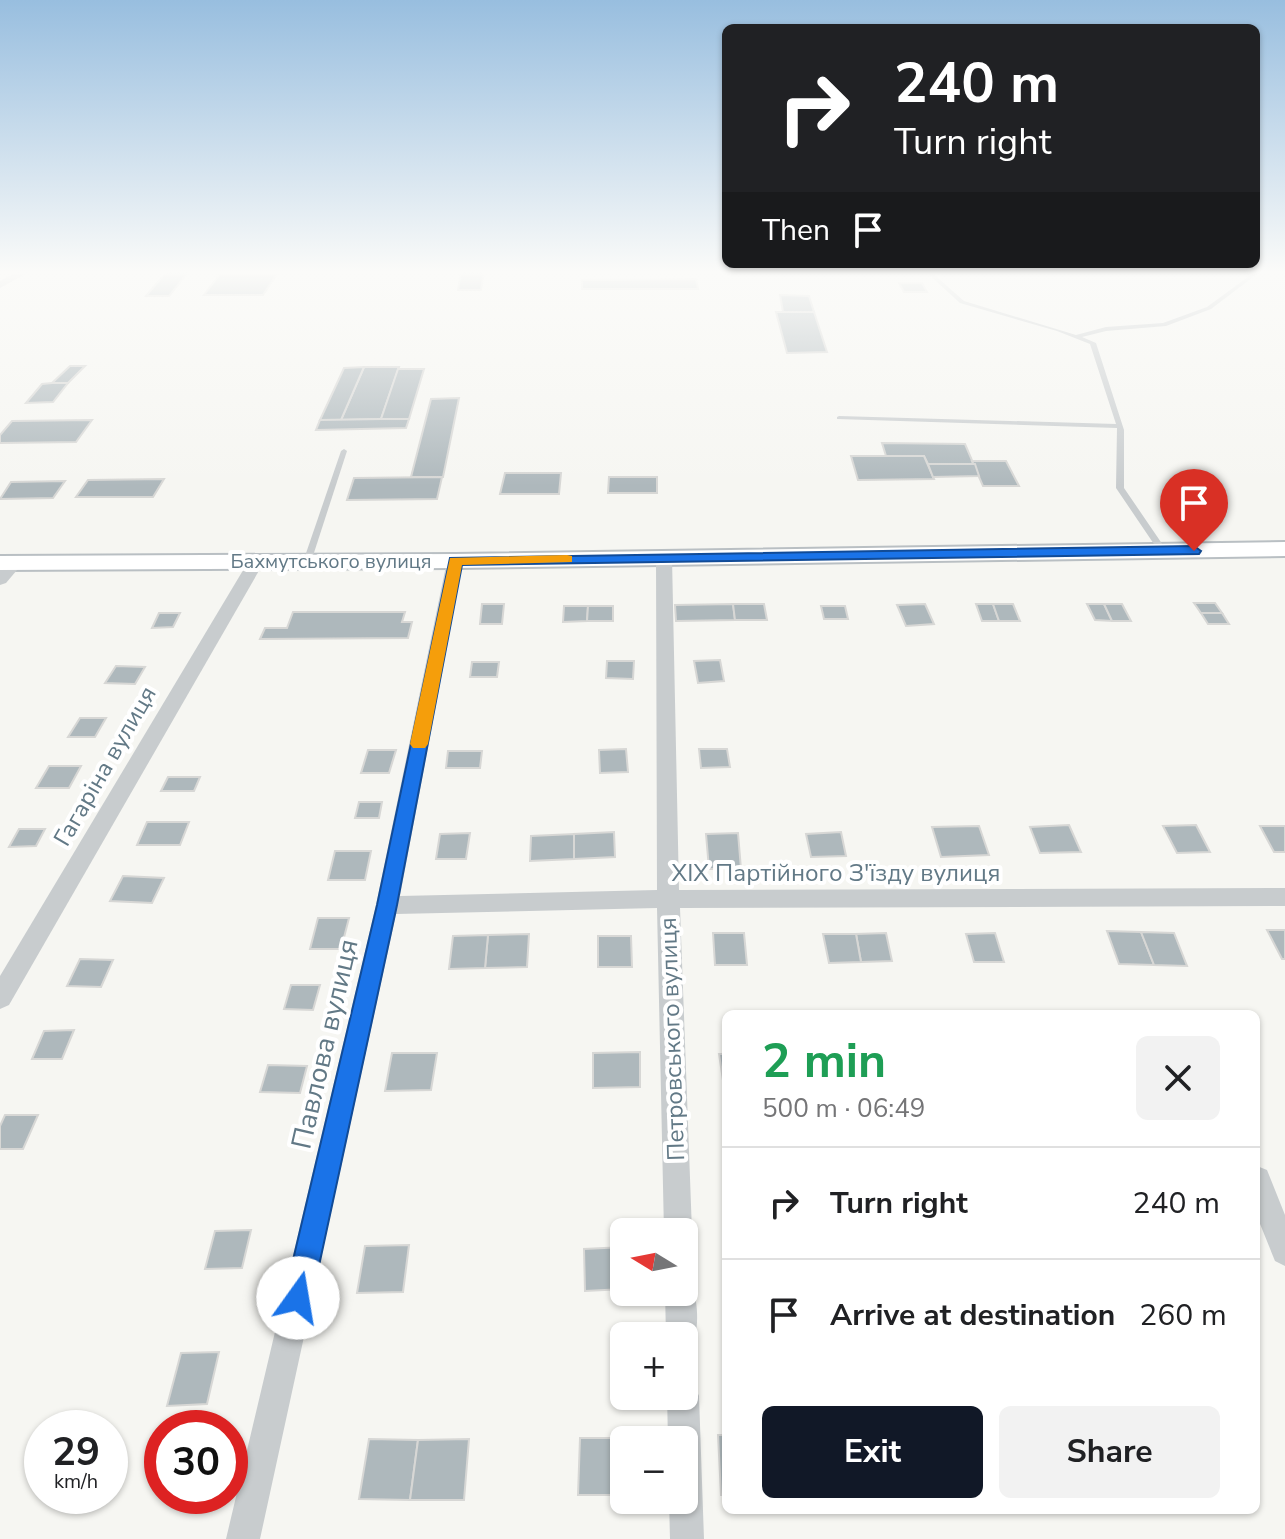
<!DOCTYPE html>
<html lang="en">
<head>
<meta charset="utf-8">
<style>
	:root { --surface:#fff; --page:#f2f2f2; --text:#202124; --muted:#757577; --line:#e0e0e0; --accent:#111827 }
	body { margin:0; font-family:"Nunito Sans",sans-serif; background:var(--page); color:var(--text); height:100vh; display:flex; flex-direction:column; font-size:30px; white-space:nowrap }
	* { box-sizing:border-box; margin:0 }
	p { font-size:26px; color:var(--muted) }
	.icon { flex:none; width:44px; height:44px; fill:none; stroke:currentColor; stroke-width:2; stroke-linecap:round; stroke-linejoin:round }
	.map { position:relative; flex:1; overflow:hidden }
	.drawer { position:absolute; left:722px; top:1010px; width:538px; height:504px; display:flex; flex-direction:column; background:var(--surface); border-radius:12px; box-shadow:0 2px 6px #0004 }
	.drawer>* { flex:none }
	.top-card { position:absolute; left:722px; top:24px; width:538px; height:244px; border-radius:12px; box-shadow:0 2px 6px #0004; background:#202124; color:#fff; overflow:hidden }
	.needle { width:52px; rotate:280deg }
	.tools { position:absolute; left:610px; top:1218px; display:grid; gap:16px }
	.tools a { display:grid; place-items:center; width:88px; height:88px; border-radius:12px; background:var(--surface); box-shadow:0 2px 6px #0004; font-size:40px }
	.speed { position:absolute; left:24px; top:1410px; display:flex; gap:16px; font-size:40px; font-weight:700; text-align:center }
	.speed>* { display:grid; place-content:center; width:104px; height:104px; border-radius:50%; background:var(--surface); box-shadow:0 2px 6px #0004; line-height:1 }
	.speed small { font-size:20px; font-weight:400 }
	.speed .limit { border:12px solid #d22; background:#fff; color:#111 }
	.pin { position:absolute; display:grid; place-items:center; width:68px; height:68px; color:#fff; margin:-82px -34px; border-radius:50% 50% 50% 0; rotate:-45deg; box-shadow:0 0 8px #0007 }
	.pin .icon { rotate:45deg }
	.me { position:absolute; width:88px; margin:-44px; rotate:13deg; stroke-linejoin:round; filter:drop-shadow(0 0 6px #0008) }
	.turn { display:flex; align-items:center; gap:28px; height:168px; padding:0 40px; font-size:36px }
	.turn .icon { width:104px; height:104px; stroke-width:2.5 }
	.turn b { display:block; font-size:56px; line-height:68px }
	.then { display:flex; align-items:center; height:76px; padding:0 40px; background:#0003; gap:16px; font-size:30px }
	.round { display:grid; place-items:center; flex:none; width:84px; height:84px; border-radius:12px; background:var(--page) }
	.overview { display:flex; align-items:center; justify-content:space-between; height:136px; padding:0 40px }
	h1 { font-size:48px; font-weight:700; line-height:60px; color:#1e9e55 }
	.action { display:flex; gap:16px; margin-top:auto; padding:16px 40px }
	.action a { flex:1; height:92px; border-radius:12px; background:var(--accent); color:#fff; font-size:32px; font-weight:700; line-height:92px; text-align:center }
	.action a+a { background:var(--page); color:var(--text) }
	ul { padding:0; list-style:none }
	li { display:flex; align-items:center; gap:24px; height:112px; padding:0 40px; border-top:2px solid var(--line) }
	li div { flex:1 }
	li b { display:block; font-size:30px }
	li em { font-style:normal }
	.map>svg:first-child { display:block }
	.building { fill:#aeb8bc; stroke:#d7d7d5; stroke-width:2 }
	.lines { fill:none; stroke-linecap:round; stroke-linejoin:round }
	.secondary-casing { stroke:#b9bfc3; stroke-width:4 }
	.service { fill:#c8ccce; fill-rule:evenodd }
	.minor { fill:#c8ccce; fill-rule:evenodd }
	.secondary { fill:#fff; fill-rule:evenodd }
	.route { fill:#1a73e8; stroke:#114b97; stroke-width:2 }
	.slow { fill:#f59e0b }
	.labels { text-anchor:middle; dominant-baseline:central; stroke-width:8; stroke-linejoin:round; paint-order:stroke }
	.far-street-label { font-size:20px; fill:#627986; stroke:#fff }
	.street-label { font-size:24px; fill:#627986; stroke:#fff }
	.near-street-label { font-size:28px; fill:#627986; stroke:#fff }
</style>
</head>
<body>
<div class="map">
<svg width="1285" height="1539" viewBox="0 0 1285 1539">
	<rect width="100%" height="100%" fill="#f6f6f2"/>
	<!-- building -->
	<g class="building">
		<path d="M167 271H189L169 296H146Z"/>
		<path d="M461 271H484L481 290H458Z"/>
		<path d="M220 274H277L263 295H204Z"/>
		<path d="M696 279 698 289H582V280Z"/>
		<path d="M899 283H922L927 292H904Z"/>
		<path d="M780 295 809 296 814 312H783Z"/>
		<path d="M776 312H814L827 352 787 353Z"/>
		<path d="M70 366H85L68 383H52Z"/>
		<path d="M364 367H399L381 419 341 420Z"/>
		<path d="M364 367 341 420H320L344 368Z"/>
		<path d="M398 369H424L409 419H381Z"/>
		<path d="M52 383H68L53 402 26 403 42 384Z"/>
		<path d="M459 398 443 477H411L431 399Z"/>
		<path d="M381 419H409L406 428 316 430 320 420Z"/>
		<path d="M92 420 76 442 0 443V435L12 421Z"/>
		<path d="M882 443 965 444 974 465 928 464 924 456H886Z"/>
		<path d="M851 456H924L934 479 858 480Z"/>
		<path d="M972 461H1006L1019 486H983Z"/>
		<path d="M928 464H975L979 476 933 477Z"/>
		<path d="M505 473H561L559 494H500Z"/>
		<path d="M442 477 437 499 347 500 354 478Z"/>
		<path d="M609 477H657V493H608Z"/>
		<path d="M164 479 153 497H76L88 480Z"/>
		<path d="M65 481 53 498 0 499 11 482Z"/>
		<path d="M1194 603H1215L1222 613H1201Z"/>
		<path d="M482 604H504L502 624H480Z"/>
		<path d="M733 604 735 620 676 621 675 605Z"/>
		<path d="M733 604H764L767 620H735Z"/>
		<path d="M925 604 934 624 906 626 897 605Z"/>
		<path d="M976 604H993L999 621H982Z"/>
		<path d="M993 604H1013L1020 621H999Z"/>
		<path d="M1087 604H1104L1112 621 1095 620Z"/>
		<path d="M1104 604H1122L1131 621H1112Z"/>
		<path d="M564 606H588L587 621 563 622Z"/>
		<path d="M588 606H613V621H587Z"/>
		<path d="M821 606H845L848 619H824Z"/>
		<path d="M293 612H405L402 622H412L408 638 260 639 265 628H287Z"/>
		<path d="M159 613H180L173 627 152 628Z"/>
		<path d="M1201 613H1222L1229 624H1208Z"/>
		<path d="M720 660 724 681 698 683 694 661Z"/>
		<path d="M607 661H634L633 679 606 678Z"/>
		<path d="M472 662H499L497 677H470Z"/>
		<path d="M116 666 145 667 135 684 105 683Z"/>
		<path d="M80 718H106L95 737H68Z"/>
		<path d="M626 749 628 772 600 773 599 750Z"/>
		<path d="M699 749H727L730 767 701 768Z"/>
		<path d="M368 750H396L389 773H361Z"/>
		<path d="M448 751H482L480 768H446Z"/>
		<path d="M49 766H81L69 788H36Z"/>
		<path d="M168 777H200L194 791H161Z"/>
		<path d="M359 802H382L379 818H355Z"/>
		<path d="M147 822H189L180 845H137Z"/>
		<path d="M1069 825 1081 852 1040 853 1030 827Z"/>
		<path d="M1196 825 1210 852 1177 853 1163 826Z"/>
		<path d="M979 826 989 855 941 857 932 827Z"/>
		<path d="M1260 826H1285V852H1274Z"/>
		<path d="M19 829H45L36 846 9 847Z"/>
		<path d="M614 832 615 857 574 859V834Z"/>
		<path d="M841 832 846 856 811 857 806 834Z"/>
		<path d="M470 833 466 859H436L440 834Z"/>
		<path d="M738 833 741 869H709L706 834Z"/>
		<path d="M574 834V859L530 861 531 836Z"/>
		<path d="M335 851H371L365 880H328Z"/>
		<path d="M123 876 164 878 152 903 110 901Z"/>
		<path d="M318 918H349L341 949H310Z"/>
		<path d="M1267 930H1285V959H1282Z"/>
		<path d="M1107 931 1141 932 1154 965 1119 964Z"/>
		<path d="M1141 932 1174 933 1187 966 1154 965Z"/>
		<path d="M713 933H744L747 965H715Z"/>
		<path d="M886 933 892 961 861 962 856 934Z"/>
		<path d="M995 933 1004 962H974L966 934Z"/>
		<path d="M529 934 527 967 485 968 488 935Z"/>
		<path d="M823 934H856L861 962 829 963Z"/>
		<path d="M488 935 485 968 449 969 453 936Z"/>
		<path d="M598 936H631L632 967H598Z"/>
		<path d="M80 959 113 960 101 987 67 986Z"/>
		<path d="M291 985H320L313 1010 284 1009Z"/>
		<path d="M74 1030 62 1059H32L44 1031Z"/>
		<path d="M640 1052V1087L593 1088V1053Z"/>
		<path d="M392 1053H437L431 1090 385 1091Z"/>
		<path d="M719 1054H726V1087H724Z"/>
		<path d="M268 1065 307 1066 300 1093 260 1092Z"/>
		<path d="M5 1115H38L23 1149H0V1126Z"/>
		<path d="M251 1230 242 1268 205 1269 215 1231Z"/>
		<path d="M409 1245 403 1292 357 1293 365 1246Z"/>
		<path d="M624 1247V1289L585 1291 584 1249Z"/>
		<path d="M219 1352 207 1404 167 1406 181 1353Z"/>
		<path d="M718 1435H726V1495H721Z"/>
		<path d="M580 1438H631L624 1440V1495H578Z"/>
		<path d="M369 1439 418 1440 410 1500 359 1499Z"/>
		<path d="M469 1439 464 1500H410L418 1440Z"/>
	</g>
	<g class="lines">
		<defs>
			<path id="secondary" d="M1285 542V556L455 568 0 570V556L455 554Z"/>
		</defs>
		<!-- secondary casing -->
		<use href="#secondary" class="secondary-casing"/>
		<!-- service -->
		<g class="service">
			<path d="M925 271H930L964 301 1076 335 1106 327 1163 323 1207 307 1256 271H1261L1211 309 1166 326 1106 331 1082 337 1096 343 1124 430V488L1167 551 1166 553H1160L1116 488 1117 428 837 419V417L839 416 1116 424 1090 344 1057 331 960 303Z"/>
			<path d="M344 449 347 451 311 562 310 564H304L303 562 341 451Z"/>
		</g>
		<!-- minor -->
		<g class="minor">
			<path d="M18 271H31L0 288V281Z"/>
			<path d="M664 553 672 558 679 890 1285 888V906L680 908 692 1232 688 1242 684 1244V1232H664L657 908 396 914 260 1539H226L376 905 447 561 455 556 463 561 400 896 657 890 656 558Z"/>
			<path d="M256 557 264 562 9 1005 0 1009V976L248 562Z"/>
			<path d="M15 558 23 563 6 583 0 585V570L9 560Z"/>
			<path d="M1257 1166 1267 1170 1285 1215V1266L1275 1261 1256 1214Z"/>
			<path d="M684 1279 691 1281C698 1300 700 1328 692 1347L684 1350V1336H666L665 1292H684Z"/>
			<path d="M684 1380 694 1385 699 1396 704 1539H670L669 1500H684V1440H668L667 1396H684Z"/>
		</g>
		<!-- secondary -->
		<use href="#secondary" class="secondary"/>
	</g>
	<!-- sky -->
	<linearGradient id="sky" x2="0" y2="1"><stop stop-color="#98bedf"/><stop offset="0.56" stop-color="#fbfbf9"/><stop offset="1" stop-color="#fbfbf9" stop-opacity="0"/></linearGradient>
	<rect width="1285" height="486" fill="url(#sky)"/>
	<!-- route -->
	<path class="route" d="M1194 546 1201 551 1199 554 462 565 397 905 312 1298 308 1307 298 1311 288 1307 284 1298 377 905 450 558Z"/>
	<!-- slow -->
	<path class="slow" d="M567 555 572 556V562L462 565 428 744 425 748H413L410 744 450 558Z"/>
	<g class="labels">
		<!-- far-street labels -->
		<g class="far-street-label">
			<text x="331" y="561">Бахмутського вулиця</text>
		</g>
		<!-- street labels -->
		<g class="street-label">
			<text transform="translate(105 766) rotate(-60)">Гагаріна вулиця</text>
			<text x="836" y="873">XIX Партійного З'їзду вулиця</text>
			<text transform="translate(672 1039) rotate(-92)">Петровського вулиця</text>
		</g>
		<!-- near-street labels -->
		<g class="near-street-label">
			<text transform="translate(325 1044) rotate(-77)">Павлова вулиця</text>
		</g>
	</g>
</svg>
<div class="tools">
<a><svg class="needle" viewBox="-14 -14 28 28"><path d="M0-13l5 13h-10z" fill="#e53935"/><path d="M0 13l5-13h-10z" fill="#757577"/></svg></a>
<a>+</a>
<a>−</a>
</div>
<div class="speed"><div>29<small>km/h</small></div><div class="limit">30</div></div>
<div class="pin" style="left:1194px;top:551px;background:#d93025"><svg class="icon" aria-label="arrive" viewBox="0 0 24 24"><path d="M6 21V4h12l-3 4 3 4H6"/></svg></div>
<svg class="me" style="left:298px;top:1298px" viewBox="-20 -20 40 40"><circle r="19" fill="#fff"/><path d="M0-13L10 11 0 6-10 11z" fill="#1a73e8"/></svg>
<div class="top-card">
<div class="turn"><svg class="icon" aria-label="right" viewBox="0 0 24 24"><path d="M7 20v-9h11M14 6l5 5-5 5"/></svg><div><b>240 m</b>Turn right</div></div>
<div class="then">Then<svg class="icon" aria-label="arrive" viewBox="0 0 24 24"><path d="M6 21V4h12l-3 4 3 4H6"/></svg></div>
</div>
<section class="drawer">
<div class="overview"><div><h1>2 min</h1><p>500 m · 06:49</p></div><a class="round"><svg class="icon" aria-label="close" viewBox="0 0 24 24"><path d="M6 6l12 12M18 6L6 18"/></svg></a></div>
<ul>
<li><svg class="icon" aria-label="right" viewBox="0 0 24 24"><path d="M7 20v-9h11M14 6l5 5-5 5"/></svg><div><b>Turn right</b></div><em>240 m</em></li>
<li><svg class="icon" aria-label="arrive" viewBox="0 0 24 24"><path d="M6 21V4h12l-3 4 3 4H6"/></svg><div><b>Arrive at destination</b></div><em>260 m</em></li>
</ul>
<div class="action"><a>Exit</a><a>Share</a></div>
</section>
</div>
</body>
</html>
